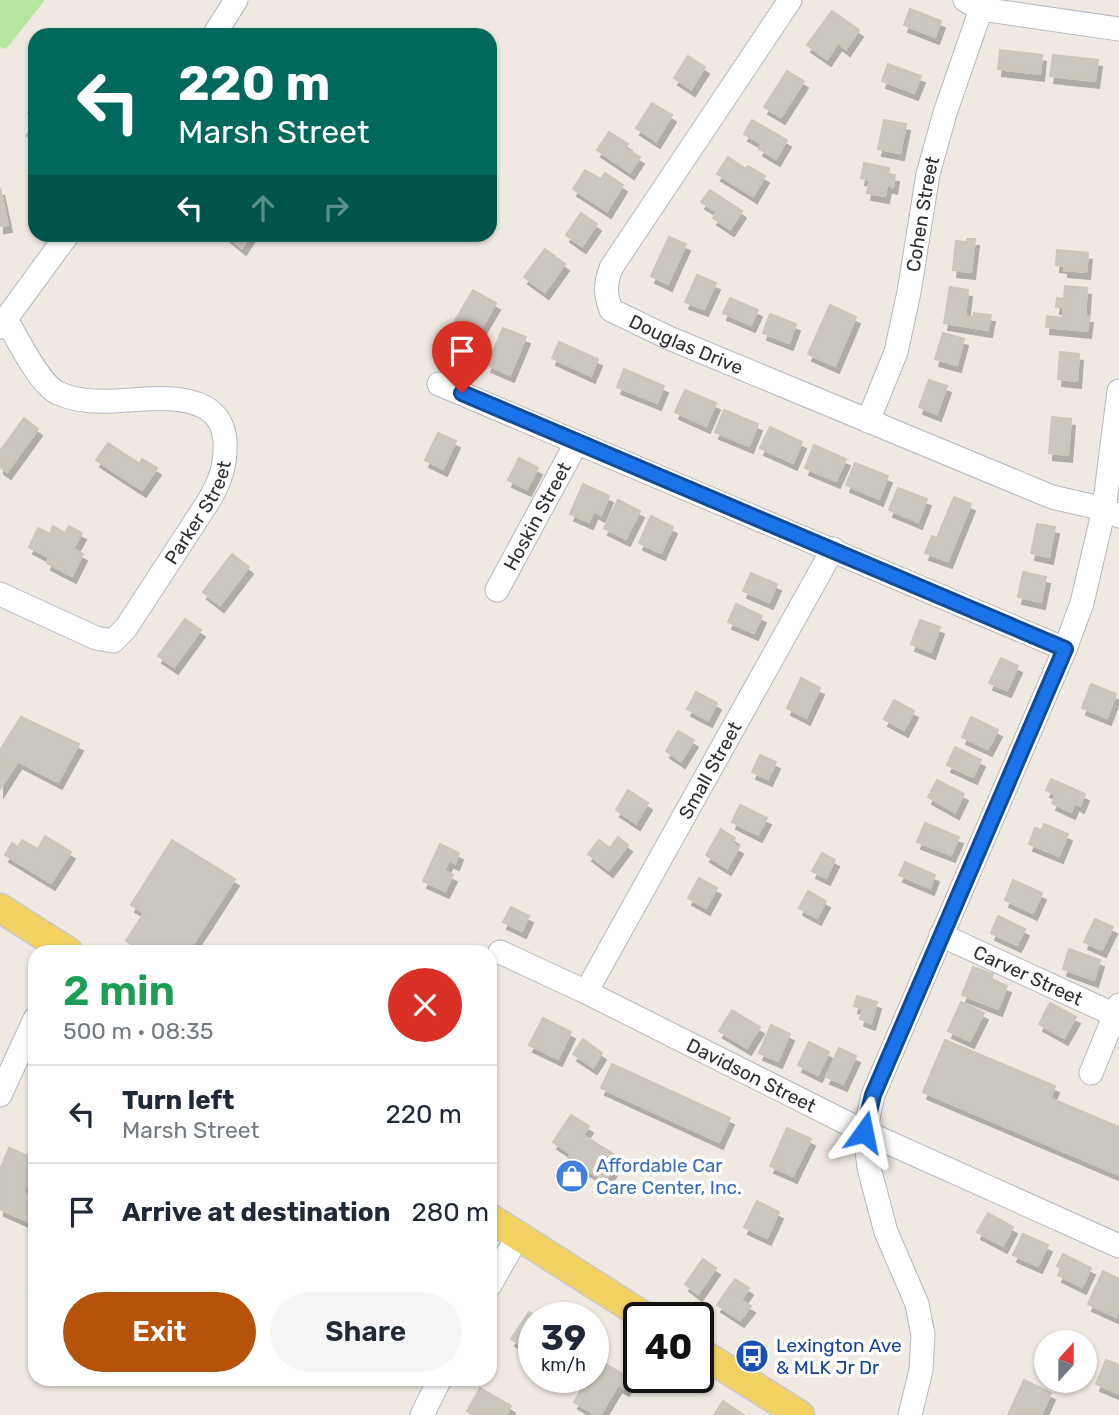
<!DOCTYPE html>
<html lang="en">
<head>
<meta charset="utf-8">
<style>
	:root { --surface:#fff; --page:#f6f6f7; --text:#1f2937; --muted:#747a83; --line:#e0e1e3; --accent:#b45309 }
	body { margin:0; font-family:Rubik,sans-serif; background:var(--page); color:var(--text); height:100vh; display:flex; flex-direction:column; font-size:26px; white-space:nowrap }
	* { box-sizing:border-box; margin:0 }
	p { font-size:23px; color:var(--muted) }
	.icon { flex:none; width:38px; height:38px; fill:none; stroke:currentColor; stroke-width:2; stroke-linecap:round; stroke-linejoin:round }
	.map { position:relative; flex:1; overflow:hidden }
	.drawer { position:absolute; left:28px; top:945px; width:469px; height:441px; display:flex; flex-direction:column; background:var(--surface); border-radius:21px; box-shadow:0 2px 5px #0004 }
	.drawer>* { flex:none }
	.hud { position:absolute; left:28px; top:28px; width:469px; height:214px; border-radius:21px; box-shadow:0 2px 5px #0004; background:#00695c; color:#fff; overflow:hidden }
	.needle { width:46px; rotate:21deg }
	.tools { position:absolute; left:1034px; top:1330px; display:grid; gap:14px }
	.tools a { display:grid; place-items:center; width:63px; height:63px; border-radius:50%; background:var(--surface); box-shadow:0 2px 5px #0004; font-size:35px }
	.speed { position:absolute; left:518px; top:1302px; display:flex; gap:14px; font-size:35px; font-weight:700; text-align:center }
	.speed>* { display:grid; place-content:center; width:91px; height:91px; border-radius:50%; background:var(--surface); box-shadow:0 2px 5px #0004; line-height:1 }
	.speed small { font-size:18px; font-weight:400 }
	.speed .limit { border:4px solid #111; border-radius:10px; background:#fff; color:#111 }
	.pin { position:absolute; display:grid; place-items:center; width:60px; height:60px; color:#fff; margin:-72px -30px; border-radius:50% 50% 50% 0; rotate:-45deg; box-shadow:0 0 7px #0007 }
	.pin .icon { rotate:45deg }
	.me { position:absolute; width:77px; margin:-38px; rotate:12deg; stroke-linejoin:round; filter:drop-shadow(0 0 5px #0008) }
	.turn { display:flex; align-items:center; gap:24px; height:147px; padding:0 35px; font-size:32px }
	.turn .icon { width:91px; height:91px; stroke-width:2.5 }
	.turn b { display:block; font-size:49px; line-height:60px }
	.lanes { display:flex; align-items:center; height:66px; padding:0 35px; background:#0003; justify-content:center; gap:35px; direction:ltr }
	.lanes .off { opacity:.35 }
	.round { display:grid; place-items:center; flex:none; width:74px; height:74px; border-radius:37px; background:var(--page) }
	.headline { display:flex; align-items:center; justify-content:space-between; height:119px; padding:0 35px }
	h1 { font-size:42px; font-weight:600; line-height:52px; color:#1e9e55 }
	.primary-button { display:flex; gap:14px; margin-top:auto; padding:14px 35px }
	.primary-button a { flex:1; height:80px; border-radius:42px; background:var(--accent); color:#fff; font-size:28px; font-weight:600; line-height:80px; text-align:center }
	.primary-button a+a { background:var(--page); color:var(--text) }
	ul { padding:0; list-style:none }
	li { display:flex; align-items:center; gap:21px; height:98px; padding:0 35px; border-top:2px solid var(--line) }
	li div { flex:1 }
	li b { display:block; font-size:26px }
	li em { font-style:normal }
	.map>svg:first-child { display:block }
	.green { fill:#b6e59e }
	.building { fill:#cbc7bf; stroke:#cbc5ba; stroke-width:2; filter:url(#shadow) }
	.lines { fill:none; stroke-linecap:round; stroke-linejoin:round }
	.minor-casing { stroke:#b4b7c1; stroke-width:25 }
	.major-casing { stroke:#c9c9c9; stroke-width:31 }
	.minor { stroke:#fff; stroke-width:23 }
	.major { stroke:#f2d163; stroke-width:28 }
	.route-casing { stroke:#114b97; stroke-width:18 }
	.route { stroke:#1a73e8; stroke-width:12 }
	.labels { text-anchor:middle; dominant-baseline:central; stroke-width:7; stroke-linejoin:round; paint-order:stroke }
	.street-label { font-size:19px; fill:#2e2e2e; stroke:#fff }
	.shop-label { font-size:19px; fill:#366cbe; stroke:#fff; text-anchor:start }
	.transit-label { font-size:19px; fill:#164399; stroke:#fff; text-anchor:start }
</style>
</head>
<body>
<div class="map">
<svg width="1119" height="1415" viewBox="0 0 1119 1415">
	<defs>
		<filter id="shadow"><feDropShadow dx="4" dy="7" stdDeviation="0" flood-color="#0004"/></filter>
	</defs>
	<rect width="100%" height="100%" fill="#efe9e1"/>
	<!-- green -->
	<path class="green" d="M0 0H45L6 49 0 47Z"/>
	<!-- building -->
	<g class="building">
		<path d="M910 9 941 21 935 37 904 25Z"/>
		<path d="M832 11 859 30 846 49 838 43 827 59 807 45Z"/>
		<path d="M1000 50 1042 55 1040 74 998 69Z"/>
		<path d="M1053 55 1098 60 1095 81 1050 76Z"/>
		<path d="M688 56 705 67 691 89 674 78Z"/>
		<path d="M888 64 921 76 914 93 882 81Z"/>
		<path d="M787 71 804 81 781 117 764 107Z"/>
		<path d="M35 103V118L28 113Z"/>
		<path d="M652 103 672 115 656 141 636 128Z"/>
		<path d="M752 120 787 140 776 159 759 149 762 144 744 134Z"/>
		<path d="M884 120 906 124 900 153 878 149Z"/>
		<path d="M35 124V142L26 136Z"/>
		<path d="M609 132 628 144 625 148 640 157 630 172 597 150Z"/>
		<path d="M728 157 746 169 748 166 765 176 753 196 717 174Z"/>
		<path d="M864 163 889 168 888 174 895 175 893 187 887 185 885 196 867 193 870 180 861 178Z"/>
		<path d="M585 170 601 179 605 173 623 185 607 211 573 189Z"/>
		<path d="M0 188 8 225 0 226Z"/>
		<path d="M710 190 742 211 730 229 713 218 717 212 701 202Z"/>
		<path d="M581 213 597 224 582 246 566 235Z"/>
		<path d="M225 234H251L242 248Z"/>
		<path d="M669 237 686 244 668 284 651 276Z"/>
		<path d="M967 239H975L971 272 953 270 956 241 967 242Z"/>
		<path d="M545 249 565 264 545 292 524 277Z"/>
		<path d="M1057 250 1088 253 1086 272 1064 270V266L1056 265Z"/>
		<path d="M697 275 716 283 704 309 685 302Z"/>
		<path d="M1065 286 1087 288 1085 316H1089L1087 331 1046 327 1047 316 1063 318 1064 307H1056L1057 298 1064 299Z"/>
		<path d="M950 287 968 290 965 316 973 318 974 313 991 315 988 330 944 323Z"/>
		<path d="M473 290 496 303 464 358 441 345Z"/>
		<path d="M730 298 758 310 751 325 723 313Z"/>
		<path d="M830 305 856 317 835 366 808 354Z"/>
		<path d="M770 314 796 324 789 343 763 333Z"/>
		<path d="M503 328 526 337 510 375 487 365Z"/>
		<path d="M943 333 964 339 957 365 935 359Z"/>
		<path d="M559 342 598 359 591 376 552 358Z"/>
		<path d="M1060 352 1079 354 1077 381 1058 379Z"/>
		<path d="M624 369 664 386 657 403 617 387Z"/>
		<path d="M929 380 947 386 937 414 919 407Z"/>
		<path d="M685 390 716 403 706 426 675 412Z"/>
		<path d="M724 410 758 424 749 446 715 432Z"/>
		<path d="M1052 417 1071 419 1068 455 1049 453Z"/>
		<path d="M24 418 38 429 7 472 0 467V451Z"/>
		<path d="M770 427 802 442 793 463 760 448Z"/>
		<path d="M438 433 456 441 443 469 425 460Z"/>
		<path d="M108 443 140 464 142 459 157 468 142 490 96 460Z"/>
		<path d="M814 445 846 459 836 481 805 468Z"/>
		<path d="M519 458 538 468 527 489 508 480Z"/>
		<path d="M855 463 888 476 879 499 846 485Z"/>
		<path d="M583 484 609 496 601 515 594 511 589 522 570 514Z"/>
		<path d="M898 488 927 499 918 522 889 510Z"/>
		<path d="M954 497 971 504 948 561 925 553 932 536 937 538Z"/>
		<path d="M618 500 640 511 626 539 604 528Z"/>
		<path d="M651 516 673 527 661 553 639 543Z"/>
		<path d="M1037 524 1055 527 1049 557 1031 553Z"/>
		<path d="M53 526 65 533 69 526 82 533 73 549 83 554 72 576 47 563 49 557 29 547 38 528 50 534Z"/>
		<path d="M232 554 249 567 220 605 203 592Z"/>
		<path d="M1023 572 1046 577 1041 602 1018 597Z"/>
		<path d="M751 573 777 584 769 602 743 591Z"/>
		<path d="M736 604 762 616 754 633 728 622Z"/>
		<path d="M185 619 201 630 174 667 158 656Z"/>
		<path d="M920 620 940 627 931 652 911 644Z"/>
		<path d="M1001 658 1018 666 1007 690 989 683Z"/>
		<path d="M801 678 820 688 806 718 787 708Z"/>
		<path d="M1091 684 1116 694 1107 718 1082 708Z"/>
		<path d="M696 692 717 703 708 720 687 709Z"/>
		<path d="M894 700 914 711 904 730 884 719Z"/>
		<path d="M21 717 79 744 58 782 18 761 0 789V750Z"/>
		<path d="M971 717 998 730 988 749 962 737Z"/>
		<path d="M678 731 694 740 681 761 666 751Z"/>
		<path d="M955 747 981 760 973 777 947 765Z"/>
		<path d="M760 755 776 762 768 779 752 772Z"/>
		<path d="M1051 779 1085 794 1080 806 1075 803 1071 812 1052 803 1056 795 1046 790Z"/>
		<path d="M937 780 964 794 955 812 928 797Z"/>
		<path d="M628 790 648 803 636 823 616 810Z"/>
		<path d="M740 805 767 818 758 835 732 822Z"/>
		<path d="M925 823 959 837 951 855 917 842Z"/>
		<path d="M1044 824 1068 834 1059 856 1029 844 1035 828 1042 830Z"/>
		<path d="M721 829 735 838 732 843 739 847 727 868 706 855Z"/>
		<path d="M45 836 71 852 51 883 5 855 12 843 18 847 22 840 38 849Z"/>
		<path d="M618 837 628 845 609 870 588 854 599 840 610 848Z"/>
		<path d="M172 840 235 879 188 952H143L126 941 144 913 131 905Z"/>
		<path d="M440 844 459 853 455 863 449 860 444 871 453 875 445 891 423 881Z"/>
		<path d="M822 853 835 860 826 878 812 871Z"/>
		<path d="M905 862 935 875 930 888 899 875Z"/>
		<path d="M699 878 717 888 706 908 688 898Z"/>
		<path d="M1013 880 1042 893 1033 913 1005 900Z"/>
		<path d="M808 891 826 901 817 918 799 908Z"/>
		<path d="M511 907 529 916 522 931 503 922Z"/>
		<path d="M998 916 1025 929 1017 945 991 933Z"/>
		<path d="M1095 919 1113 927 1102 950 1084 942Z"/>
		<path d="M1069 949 1100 960 1094 980 1063 969Z"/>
		<path d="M973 967 993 974 991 979 1007 986 998 1009 962 995Z"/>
		<path d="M857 996 877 1002 871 1023 860 1019 863 1009 854 1006Z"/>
		<path d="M961 1002 984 1013 970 1041 948 1031Z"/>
		<path d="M1050 1003 1076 1017 1064 1038 1039 1024Z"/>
		<path d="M732 1010 760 1027 747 1048 719 1031Z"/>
		<path d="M543 1018 571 1032 558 1059 529 1045Z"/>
		<path d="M771 1025 790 1034 778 1061 759 1053Z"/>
		<path d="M583 1039 602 1053 593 1067 573 1054Z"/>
		<path d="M945 1040 1055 1086 1050 1098 1119 1127V1175L923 1092Z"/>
		<path d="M809 1042 829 1052 818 1075 798 1065Z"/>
		<path d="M839 1048 856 1056 843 1084 826 1077Z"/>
		<path d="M612 1064 730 1118 719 1142 601 1088Z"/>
		<path d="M571 1115 589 1126 583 1135 620 1158 605 1181 568 1158 571 1154 553 1142Z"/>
		<path d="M787 1128 811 1139 793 1176 770 1166Z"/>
		<path d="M9 1148 35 1159V1165L23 1193 35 1198 27 1221 0 1209V1170Z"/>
		<path d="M757 1201 779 1212 767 1238 744 1227Z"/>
		<path d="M988 1213 1013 1227 1003 1246 977 1232Z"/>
		<path d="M1023 1234 1048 1245 1038 1266 1013 1255Z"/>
		<path d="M1063 1254 1091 1268 1082 1287 1058 1275 1061 1268 1057 1266Z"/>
		<path d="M703 1259 716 1268 698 1294 685 1284Z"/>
		<path d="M1103 1271 1119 1279V1310L1116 1317 1088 1304Z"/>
		<path d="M735 1279 749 1288 741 1300 751 1306 740 1320 717 1305Z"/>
		<path d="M33 1282 35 1283V1295L29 1292Z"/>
		<path d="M529 1312 538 1318H534V1339L531 1337 525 1348 511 1339Z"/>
		<path d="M594 1357 631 1379 625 1389 618 1385 600 1415H596L574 1402 589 1377H593Z"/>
		<path d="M1106 1360 1119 1365V1394L1096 1384Z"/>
		<path d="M1024 1380 1051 1393 1041 1415H1008Z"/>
		<path d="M480 1388 511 1406 506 1415H473L467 1411Z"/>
		<path d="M723 1401 744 1415H714Z"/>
	</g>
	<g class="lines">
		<defs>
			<g id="minor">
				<path id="s1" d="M790 0 611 268C605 285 605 294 611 310L669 338 1052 497 1104 509 1119 516"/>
				<path d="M965 0 981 9 1119 29"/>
				<path d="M214 35 236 0"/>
				<path d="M0 327 68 234"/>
				<path d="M439 384 1065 649"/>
				<path id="s2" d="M868 421 896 352 909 292 928 174 945 113 981 9"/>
				<path id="s3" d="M497 590 577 442"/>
				<path id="s4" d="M0 594 96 638 113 641 126 628 208 502C220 482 226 466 225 442 222 387 152 399 115 401 97 402 75 401 58 393 39 384 17 338 6 319"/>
				<path id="s5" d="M941 935 1115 1015"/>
				<path id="s6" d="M500 952 586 992 865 1132 1119 1246"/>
				<path id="s7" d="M586 992 833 549"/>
				<path d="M1091 1073 1119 1005"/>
				<path d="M0 1095 35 1019"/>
				<path d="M490 1285 518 1236"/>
				<path d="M422 1415 440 1379"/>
				<path d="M910 1415 921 1370 923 1335 917 1304 886 1232 869 1168 865 1132 873 1095 1065 649 1082 603 1104 509 1119 391"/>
			</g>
			<g id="major">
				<path d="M0 908 69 952"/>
				<path d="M490 1218 647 1318"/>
				<path d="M698 1351 800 1415"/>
			</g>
		</defs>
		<!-- minor casing -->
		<use href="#minor" class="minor-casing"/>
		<!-- major casing -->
		<use href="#major" class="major-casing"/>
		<!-- minor -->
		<use href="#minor" class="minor"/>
		<!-- major -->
		<use href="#major" class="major"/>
	</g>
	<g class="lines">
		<defs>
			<path id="route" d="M462 393 1065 649 873 1095 864 1132"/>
		</defs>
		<!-- route casing -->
		<use href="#route" class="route-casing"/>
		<!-- route -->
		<use href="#route" class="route"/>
	</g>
	<!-- icons -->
	<defs>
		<symbol id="shop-disc" viewBox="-11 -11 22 22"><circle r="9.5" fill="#3f7fe0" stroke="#fff"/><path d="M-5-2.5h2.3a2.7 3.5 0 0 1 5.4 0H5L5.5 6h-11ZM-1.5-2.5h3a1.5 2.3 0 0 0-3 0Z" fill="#fff"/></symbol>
		<symbol id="bus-disc" viewBox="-11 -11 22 22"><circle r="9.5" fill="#1a4fb4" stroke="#fff"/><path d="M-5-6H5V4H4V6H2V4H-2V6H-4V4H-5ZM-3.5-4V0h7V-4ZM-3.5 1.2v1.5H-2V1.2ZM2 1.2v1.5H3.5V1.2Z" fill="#fff"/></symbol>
	</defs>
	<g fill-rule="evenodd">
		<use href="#shop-disc" x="553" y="1157" width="38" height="38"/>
		<use href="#bus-disc" x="733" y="1337" width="38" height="38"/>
	</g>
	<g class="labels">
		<!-- street labels -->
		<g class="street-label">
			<text stroke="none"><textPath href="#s2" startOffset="215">Cohen Street</textPath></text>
			<text stroke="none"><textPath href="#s1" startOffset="448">Douglas Drive</textPath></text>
			<text stroke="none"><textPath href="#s4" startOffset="278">Parker Street</textPath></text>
			<text stroke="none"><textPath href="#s3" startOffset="84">Hoskin Street</textPath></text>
			<text stroke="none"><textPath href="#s7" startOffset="254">Small Street</textPath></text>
			<text stroke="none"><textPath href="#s5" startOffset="96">Carver Street</textPath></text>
			<text stroke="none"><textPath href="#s6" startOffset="280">Davidson Street</textPath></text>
		</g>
		<!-- shop labels -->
		<g class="shop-label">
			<text x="596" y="1165">Affordable Car<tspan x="596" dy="22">Care Center, Inc.</tspan></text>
		</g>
		<!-- transit labels -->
		<g class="transit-label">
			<text x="776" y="1345">Lexington Ave<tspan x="776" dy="22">&amp; MLK Jr Dr</tspan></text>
		</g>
	</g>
</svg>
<div class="tools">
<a><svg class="needle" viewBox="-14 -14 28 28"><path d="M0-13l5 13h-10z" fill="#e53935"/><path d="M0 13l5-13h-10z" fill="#747a83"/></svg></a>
</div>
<div class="speed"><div>39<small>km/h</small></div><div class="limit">40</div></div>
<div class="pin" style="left:462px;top:393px;background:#d93025"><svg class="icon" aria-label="arrive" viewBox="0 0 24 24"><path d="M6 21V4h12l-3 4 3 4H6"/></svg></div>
<svg class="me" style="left:864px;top:1132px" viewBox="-20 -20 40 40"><path d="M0-17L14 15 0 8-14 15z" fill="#1a73e8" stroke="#fff" stroke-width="4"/></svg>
<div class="hud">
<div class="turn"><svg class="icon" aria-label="left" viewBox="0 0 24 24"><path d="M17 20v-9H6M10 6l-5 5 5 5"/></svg><div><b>220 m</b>Marsh Street</div></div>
<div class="lanes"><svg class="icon" aria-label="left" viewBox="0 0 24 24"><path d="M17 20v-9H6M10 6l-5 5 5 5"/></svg><svg class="icon off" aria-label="ahead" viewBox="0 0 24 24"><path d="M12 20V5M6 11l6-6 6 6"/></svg><svg class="icon off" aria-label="right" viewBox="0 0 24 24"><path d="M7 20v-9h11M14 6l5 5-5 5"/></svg></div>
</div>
<section class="drawer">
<div class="headline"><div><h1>2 min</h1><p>500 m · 08:35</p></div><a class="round" style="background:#d93025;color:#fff"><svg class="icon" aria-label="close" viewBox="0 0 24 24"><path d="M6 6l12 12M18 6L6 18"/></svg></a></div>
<ul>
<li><svg class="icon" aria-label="left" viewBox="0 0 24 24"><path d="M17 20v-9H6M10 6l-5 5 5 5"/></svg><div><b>Turn left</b><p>Marsh Street</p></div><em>220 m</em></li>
<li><svg class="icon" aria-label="arrive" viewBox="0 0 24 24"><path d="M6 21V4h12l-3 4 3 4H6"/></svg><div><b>Arrive at destination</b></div><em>280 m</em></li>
</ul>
<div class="primary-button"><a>Exit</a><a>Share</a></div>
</section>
</div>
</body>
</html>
